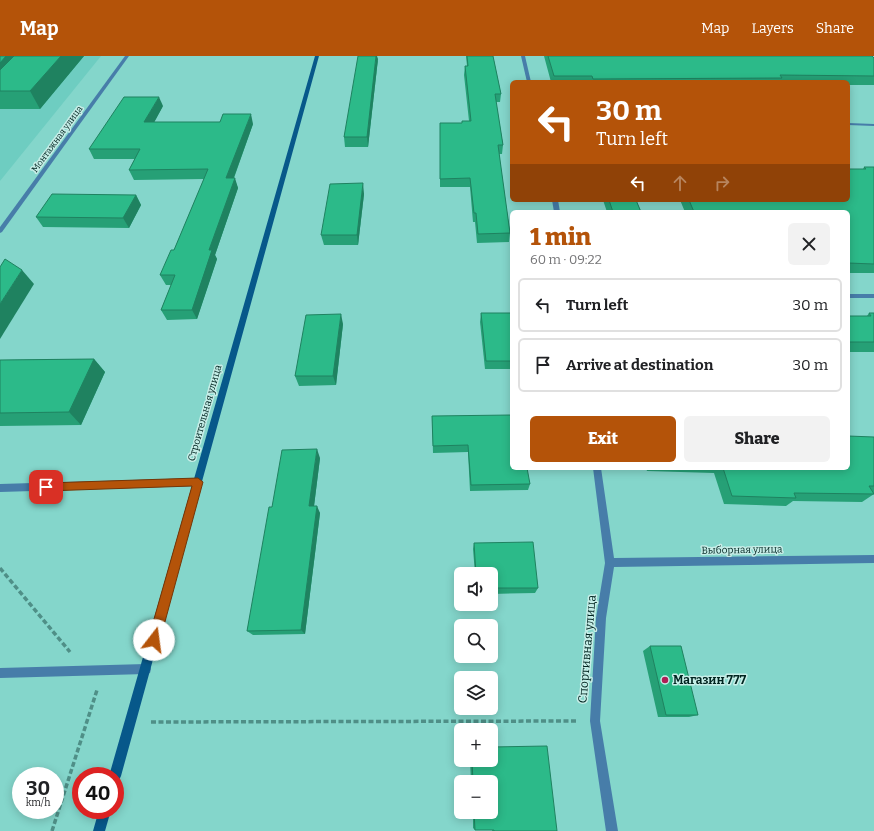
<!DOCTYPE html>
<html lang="en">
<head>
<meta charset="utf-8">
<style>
	:root { --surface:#fff; --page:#f2f2f2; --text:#202124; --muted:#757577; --line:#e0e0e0; --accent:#b45309 }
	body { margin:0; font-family:Bitter,serif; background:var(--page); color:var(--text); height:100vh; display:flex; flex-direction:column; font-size:15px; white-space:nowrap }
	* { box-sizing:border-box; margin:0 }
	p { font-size:13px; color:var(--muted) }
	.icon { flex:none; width:22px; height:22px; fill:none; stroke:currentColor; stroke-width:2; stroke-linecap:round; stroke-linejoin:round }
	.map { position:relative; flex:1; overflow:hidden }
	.side { position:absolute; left:510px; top:154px; width:340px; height:260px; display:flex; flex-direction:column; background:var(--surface); border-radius:6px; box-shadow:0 2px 10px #0003 }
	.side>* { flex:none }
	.hud { position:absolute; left:510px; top:24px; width:340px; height:122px; border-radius:6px; box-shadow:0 2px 10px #0003; background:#b45309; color:#fff; overflow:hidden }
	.fabs { position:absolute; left:454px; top:511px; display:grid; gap:8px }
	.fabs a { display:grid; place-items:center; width:44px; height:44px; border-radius:6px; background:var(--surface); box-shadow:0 2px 10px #0003; font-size:20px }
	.speed { position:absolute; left:12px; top:711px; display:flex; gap:8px; font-size:20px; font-weight:700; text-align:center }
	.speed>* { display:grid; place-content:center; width:52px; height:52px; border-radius:50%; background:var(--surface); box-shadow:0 2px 10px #0003; line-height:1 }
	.speed small { font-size:10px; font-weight:400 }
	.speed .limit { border:6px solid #d22; background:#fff; color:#111 }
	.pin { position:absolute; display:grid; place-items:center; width:34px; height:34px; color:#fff; margin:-17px; border-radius:8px; box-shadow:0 2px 6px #0006 }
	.me { position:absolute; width:44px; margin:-22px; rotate:15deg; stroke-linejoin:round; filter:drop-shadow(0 0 3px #0008) }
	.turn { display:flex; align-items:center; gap:14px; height:84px; padding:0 20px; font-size:18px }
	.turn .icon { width:52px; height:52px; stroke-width:2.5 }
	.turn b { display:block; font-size:28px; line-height:34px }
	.lanes { display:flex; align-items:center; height:38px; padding:0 20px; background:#0003; justify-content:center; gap:20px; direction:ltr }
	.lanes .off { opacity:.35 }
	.round { display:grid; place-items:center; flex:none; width:42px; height:42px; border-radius:6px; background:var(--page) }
	.head { display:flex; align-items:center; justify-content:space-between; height:68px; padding:0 20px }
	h1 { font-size:24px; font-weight:800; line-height:30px; color:var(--accent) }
	.button { display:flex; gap:8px; margin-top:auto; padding:8px 20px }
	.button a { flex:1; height:46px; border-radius:6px; background:var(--accent); color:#fff; font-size:16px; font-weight:800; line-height:46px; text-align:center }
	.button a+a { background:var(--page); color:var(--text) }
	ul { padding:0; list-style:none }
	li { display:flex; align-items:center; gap:12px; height:54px; margin:0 8px 6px; padding:0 12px; border:2px solid var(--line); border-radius:6px }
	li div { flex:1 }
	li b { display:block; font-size:15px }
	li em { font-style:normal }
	header { display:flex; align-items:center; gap:24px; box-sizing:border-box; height:56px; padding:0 20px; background:var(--accent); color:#fff }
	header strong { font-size:19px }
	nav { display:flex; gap:22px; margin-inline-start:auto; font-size:14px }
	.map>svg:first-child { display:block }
	.built { fill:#6ecdc1 }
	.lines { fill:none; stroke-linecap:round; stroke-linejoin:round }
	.path { stroke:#4f8f87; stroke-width:3.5; stroke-dasharray:5 2.5; stroke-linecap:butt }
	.street { fill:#477da9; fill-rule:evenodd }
	.secondary { fill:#07588a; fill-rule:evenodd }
	.wall { fill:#26a076 }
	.shaded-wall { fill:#1f8260 }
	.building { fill:#2cba89; stroke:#1f8260 }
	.route { fill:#b45309; stroke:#753606 }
	.poi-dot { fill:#ae1e55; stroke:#c7eee8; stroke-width:1.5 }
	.labels { text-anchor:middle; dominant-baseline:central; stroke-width:3; stroke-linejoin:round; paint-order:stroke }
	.far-street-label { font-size:9px; fill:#002420; stroke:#c7eee8 }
	.street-label { font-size:10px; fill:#002420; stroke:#c7eee8 }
	.near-street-label { font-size:12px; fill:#002420; stroke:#c7eee8 }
	.near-poi-label { font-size:12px; font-weight:bold; fill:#002420; stroke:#c7eee8; text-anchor:start }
</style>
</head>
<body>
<header>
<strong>Map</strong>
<nav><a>Map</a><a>Layers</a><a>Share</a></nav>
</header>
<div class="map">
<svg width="874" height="775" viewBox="0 0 874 775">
	<rect width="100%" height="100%" fill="#84d6cb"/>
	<!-- built -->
	<path class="built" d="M0 0H101L0 125Z"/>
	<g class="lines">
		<!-- path -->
		<g class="path">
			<path d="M0 512 70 596"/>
			<path d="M151 666 576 665"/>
			<path d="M52 775 97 634"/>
		</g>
		<!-- street -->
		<g class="street">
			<path d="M125 0H129L2 176 0 177V171Z"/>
			<path d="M521 0H525L531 26H527Z"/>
			<path d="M848 67 874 68V70L848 69Z"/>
			<path d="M552 144H558L560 156H554Z"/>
			<rect x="848" y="238" width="26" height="4"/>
			<path d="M593 412H601L614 502 874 499V507L614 511 606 562 600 665 618 775H606L590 665 596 562 605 507Z"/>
			<path d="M198 422 201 423 202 426 201 429 198 430 0 436V428Z"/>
			<path d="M146 608 150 609 151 613 150 617 146 618 0 622V612Z"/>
		</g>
		<!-- secondary -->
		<g class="secondary">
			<path d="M315 0H319L121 720 119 724 115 726V720H109Z"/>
			<path d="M99 754H111L105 775H93Z"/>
		</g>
	</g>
	<!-- wall -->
	<g class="wall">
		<path d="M0 0H84L40 53H0Z"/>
		<path d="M466 0H493L501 38 500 46H496L503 89 502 98H499L510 177 509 186 477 187 475 166H473L470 131H440V67H462L469 65 464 19 465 10H467Z"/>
		<path d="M544 0H872L874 2V29H848V26H551Z"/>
		<path d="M378 3 368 91H345L344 81Z"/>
		<path d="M163 50 154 66 253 68 234 122 238 132 215 199 217 203 197 263 167 264 161 254 171 229H166L160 219 174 194 204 123 134 124 129 114 135 103H94L89 93Z"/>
		<path d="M864 111H874V217H848V156H685L680 144H848Z"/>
		<path d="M364 138 358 189H324L321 179Z"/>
		<path d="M136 139 141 149 129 172 43 171 36 161Z"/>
		<path d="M603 144H636L641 156H607Z"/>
		<path d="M481 257H512V313H485L480 266Z"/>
		<path d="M869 257H874V296H848V260H867Z"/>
		<path d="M343 268 336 329 299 330 295 320Z"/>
		<path d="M94 303 105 316 81 369 0 370V304Z"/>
		<path d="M432 360 530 428 528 434 470 435 468 396 433 397Z"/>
		<path d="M874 381V438L862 446 793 445 786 450 724 448 714 417 647 415 646 412H848Z"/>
		<path d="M320 402 314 450 320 457 305 578 253 579 247 575 272 451Z"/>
		<path d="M474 487 538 532 535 537 491 538V518H475L473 493Z"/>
		<path d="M650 590 698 659 689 661H658L643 595Z"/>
		<path d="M470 704H491L557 775H492V774H475L473 772V756H491V726H471Z"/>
	</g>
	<!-- shaded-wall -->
	<g class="shaded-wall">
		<path d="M6 0H33L0 35V7Z"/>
		<path d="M61 0H84L40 53 30 35Z"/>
		<path d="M376 0H377L378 3 368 91 367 81Z"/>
		<path d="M159 41 163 50 149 76 144 66Z"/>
		<path d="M251 58 253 68 230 132 226 122Z"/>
		<path d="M235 122 238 132 215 199 217 203 197 263 192 254 209 194Z"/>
		<path d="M363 127 364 138 358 189 357 179Z"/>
		<path d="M136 139 141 149 129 172 123 162Z"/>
		<path d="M22 214 34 228 0 283V248Z"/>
		<path d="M341 258 343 268 336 329 333 320Z"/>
		<path d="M94 303 105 316 81 369 69 356Z"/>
		<path d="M317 393 320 402 313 458 309 450Z"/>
		<path d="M317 450 320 457 305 578 301 574Z"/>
	</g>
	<!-- building -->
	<g class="building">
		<path d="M0 0H6L0 7Z"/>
		<path d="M14 0H61L30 35H0V14Z"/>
		<path d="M358 0H376L367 81H344Z"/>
		<path d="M467 0H493L501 38H495L503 89H498L510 177 478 178 476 157H474L470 122 440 123V67H462V65H471L465 10H468Z"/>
		<path d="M548 0H872L874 2V20L780 19 782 22 593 23 592 20H554Z"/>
		<path d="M124 41H159L144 66H220L223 58H251L226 122H235L209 194H212L192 254H161L175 219H160L171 194H174L208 113 129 114 140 93H89Z"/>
		<path d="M864 111H874V208L848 207V156H694L689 144H848V113H866Z"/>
		<path d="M363 127 357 179H321L330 128Z"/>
		<path d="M52 138 136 139 123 162 36 161Z"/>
		<path d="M609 144H636L641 156H613Z"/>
		<path d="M5 203 22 214 0 248V211Z"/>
		<path d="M481 257H512V305H486Z"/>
		<path d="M869 257H874V286H848V260H871Z"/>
		<path d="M341 258 333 320H295L306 259Z"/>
		<path d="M94 303 69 356 0 357V304Z"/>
		<path d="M512 359V412H527L530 428 471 429 468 389 433 390 432 360Z"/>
		<path d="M848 380 874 381V430H869L874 438 794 437 796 442 732 440 723 412H848Z"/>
		<path d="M317 393 309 450H317L301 574 247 575 269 451H272L282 394Z"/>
		<path d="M533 486 538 532H491V518H476L474 487Z"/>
		<path d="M650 590H681L698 659H666Z"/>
		<path d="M547 690 557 775H494V774H475L474 756H491V726H473L472 704H491V691Z"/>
	</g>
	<!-- route -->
	<path class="route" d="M198 422 203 426 160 584 158 589 154 590 150 589 148 584 192 430 46 435 41 431 46 427Z"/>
	<!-- markers -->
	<circle class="poi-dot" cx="665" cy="624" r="4"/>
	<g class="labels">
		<!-- far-street labels -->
		<g class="far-street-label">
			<text transform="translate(57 83) rotate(-54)">Монтажная улица</text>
		</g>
		<!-- street labels -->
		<g class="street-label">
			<text transform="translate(205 357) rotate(-74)">Строительная улица</text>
			<text transform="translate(742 494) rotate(-1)">Выборная улица</text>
		</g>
		<!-- near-street labels -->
		<g class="near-street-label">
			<text transform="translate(587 593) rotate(-85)">Спортивная улица</text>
		</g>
		<!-- near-poi labels -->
		<g class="near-poi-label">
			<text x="673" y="624">Магазин 777</text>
		</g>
	</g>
</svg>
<div class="fabs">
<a><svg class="icon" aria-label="sound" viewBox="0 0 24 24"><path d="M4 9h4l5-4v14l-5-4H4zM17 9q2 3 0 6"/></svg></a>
<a><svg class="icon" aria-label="search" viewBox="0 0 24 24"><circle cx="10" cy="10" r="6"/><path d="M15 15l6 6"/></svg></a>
<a><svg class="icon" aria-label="layers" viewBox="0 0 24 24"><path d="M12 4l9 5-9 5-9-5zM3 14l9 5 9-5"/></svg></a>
<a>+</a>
<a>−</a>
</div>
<div class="speed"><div>30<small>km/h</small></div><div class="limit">40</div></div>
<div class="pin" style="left:46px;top:431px;background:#d93025"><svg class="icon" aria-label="arrive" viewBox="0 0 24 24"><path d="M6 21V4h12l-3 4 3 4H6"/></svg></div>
<svg class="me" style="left:154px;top:584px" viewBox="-20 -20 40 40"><circle r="19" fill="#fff"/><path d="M0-13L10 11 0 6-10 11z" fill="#b45309"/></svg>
<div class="hud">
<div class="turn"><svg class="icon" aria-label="left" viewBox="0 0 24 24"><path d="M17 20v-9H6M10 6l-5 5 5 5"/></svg><div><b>30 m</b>Turn left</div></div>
<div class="lanes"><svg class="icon" aria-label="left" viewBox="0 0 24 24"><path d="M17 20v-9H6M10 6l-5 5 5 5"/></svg><svg class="icon off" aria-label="ahead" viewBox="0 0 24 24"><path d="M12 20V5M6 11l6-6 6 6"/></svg><svg class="icon off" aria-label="right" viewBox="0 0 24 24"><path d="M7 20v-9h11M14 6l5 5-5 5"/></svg></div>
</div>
<section class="side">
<div class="head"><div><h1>1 min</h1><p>60 m · 09:22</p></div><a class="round"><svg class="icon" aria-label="close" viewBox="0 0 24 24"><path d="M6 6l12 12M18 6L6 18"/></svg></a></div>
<ul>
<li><svg class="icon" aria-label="left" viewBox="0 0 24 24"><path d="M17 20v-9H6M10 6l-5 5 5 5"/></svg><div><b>Turn left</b></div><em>30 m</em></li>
<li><svg class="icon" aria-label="arrive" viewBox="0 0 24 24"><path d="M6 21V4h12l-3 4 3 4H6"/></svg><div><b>Arrive at destination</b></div><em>30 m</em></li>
</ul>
<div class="button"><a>Exit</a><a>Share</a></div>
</section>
</div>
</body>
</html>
